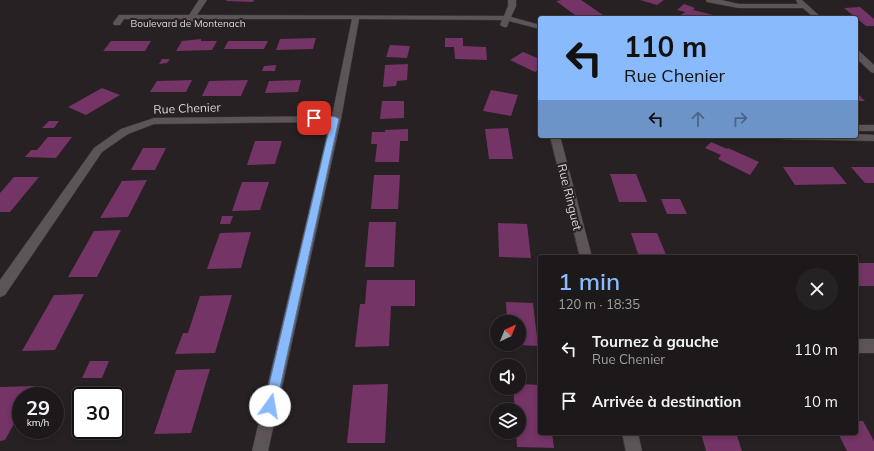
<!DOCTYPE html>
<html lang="fr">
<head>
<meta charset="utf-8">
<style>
	:root { --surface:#1d191a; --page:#252223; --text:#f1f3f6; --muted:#a0a0a2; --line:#3b3839; --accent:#88bafc }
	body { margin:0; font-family:Mulish,sans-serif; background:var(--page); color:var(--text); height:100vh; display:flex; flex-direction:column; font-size:15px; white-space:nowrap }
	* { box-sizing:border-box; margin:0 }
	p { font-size:13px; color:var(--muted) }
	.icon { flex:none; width:22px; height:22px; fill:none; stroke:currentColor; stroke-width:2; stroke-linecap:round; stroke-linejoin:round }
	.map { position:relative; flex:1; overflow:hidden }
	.panel { position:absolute; left:538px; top:255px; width:320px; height:180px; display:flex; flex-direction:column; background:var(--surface); border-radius:4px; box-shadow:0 2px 6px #0003,0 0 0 1px var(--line) }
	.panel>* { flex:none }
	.top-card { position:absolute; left:538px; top:16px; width:320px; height:122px; border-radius:4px; box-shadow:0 2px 6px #0003,0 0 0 1px var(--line); background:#88bafc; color:#111; overflow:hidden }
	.needle { width:26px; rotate:43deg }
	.buttons { position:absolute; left:490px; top:315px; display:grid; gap:8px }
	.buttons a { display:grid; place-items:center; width:36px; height:36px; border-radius:50%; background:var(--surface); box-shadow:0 2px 6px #0003,0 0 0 1px var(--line); font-size:20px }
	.speed { position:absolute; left:12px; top:387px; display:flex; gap:8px; font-size:20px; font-weight:700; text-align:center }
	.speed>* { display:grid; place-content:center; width:52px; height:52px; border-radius:50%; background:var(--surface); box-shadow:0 2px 6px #0003,0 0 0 1px var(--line); line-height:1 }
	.speed small { font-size:10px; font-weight:400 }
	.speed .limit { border:2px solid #111; border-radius:6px; background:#fff; color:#111 }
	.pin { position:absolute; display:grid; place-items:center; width:34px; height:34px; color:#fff; margin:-17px; border-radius:8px; box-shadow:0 2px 6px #0006 }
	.me { position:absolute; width:44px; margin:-22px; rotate:13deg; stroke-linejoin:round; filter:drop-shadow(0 0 3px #0008) }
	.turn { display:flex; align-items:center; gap:14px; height:84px; padding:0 20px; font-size:18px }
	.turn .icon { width:52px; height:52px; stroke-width:2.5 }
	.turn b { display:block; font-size:28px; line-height:34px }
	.lanes { display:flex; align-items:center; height:38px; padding:0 20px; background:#0003; justify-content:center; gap:20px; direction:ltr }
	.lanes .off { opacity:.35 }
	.round { display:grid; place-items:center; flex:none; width:42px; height:42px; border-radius:21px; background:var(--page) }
	.summary { display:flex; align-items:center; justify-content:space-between; height:68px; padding:0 20px }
	h1 { font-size:24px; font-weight:600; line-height:30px; color:var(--accent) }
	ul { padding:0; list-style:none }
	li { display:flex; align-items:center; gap:12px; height:52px; padding:0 20px }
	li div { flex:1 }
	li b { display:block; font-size:15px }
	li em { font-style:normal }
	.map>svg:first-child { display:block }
	.building { fill:#743466 }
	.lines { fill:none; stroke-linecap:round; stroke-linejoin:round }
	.street-casing { stroke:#413b3d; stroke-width:1 }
	.street { fill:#5c5457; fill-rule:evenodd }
	.route { fill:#88bafc; stroke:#5879a4 }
	.labels { text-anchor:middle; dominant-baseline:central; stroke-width:4; stroke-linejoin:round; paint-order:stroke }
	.far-street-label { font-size:10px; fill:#dbd6d8; stroke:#272123 }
	.street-label { font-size:12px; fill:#dbd6d8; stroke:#272123 }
</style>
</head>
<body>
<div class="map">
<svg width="874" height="451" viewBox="0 0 874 451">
	<rect width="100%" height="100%" fill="#272123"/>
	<!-- building -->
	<g class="building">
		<path d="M227 0H254L253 2 226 1Z"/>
		<path d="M562 0H581L606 17 579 18 556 1Z"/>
		<path d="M640 0H664L657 5Z"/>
		<path d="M684 4 695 8 693 10 713 15 709 18H687L681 15 685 12 677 10Z"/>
		<path d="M860 7 874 19V26H866L844 8Z"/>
		<path d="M316 38 313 49 276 50 280 39Z"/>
		<path d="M445 38H463V46L486 47 487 60 455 59 454 47H445Z"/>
		<path d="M201 39V41H217L212 50 176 51 182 41Z"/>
		<path d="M111 41H151L145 51H103Z"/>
		<path d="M228 41H268L264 49H224Z"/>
		<path d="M390 45 410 46 407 58 386 57Z"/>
		<path d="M523 52 540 59V69L535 72 510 60Z"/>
		<path d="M162 59H170L167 63 159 64Z"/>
		<path d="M408 64 407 80 397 81 396 86 383 87 385 65Z"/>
		<path d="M276 65 275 71H262L264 66Z"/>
		<path d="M192 80 186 92H150L157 81Z"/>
		<path d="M248 80 241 96H202L209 81Z"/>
		<path d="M301 80 298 92 265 93 269 81Z"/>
		<path d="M102 88 120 95 86 115 68 107Z"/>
		<path d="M491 90 518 95 511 116 483 111Z"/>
		<path d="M856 92 865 101H856Z"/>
		<path d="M382 101H404V118L380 119Z"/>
		<path d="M49 121H59L54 128H42Z"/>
		<path d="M508 128 513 159H489L485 129Z"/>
		<path d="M408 129V141H400L399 162H375L377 144H371L372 132H385V130Z"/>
		<path d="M48 137H72L56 158 25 157 31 150H37Z"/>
		<path d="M255 141H282L275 164 247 165Z"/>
		<path d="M711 142 727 149 728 148 759 162 750 175 718 159 721 155 705 148Z"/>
		<path d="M143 148H166L155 170H131Z"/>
		<path d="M783 167H833L847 184 795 185Z"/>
		<path d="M851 167H874V183H865Z"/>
		<path d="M610 174H636L647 202H619Z"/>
		<path d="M374 175H400L398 209H371Z"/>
		<path d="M14 177H39L10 212H0V193Z"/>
		<path d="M147 180 128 217 100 218 122 181Z"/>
		<path d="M242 182H269L260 210 232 211Z"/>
		<path d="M661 199H680L687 214H667Z"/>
		<path d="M222 216H233L230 224H220Z"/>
		<path d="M369 222H396L394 267H365Z"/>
		<path d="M498 223 527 224 531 258 499 257Z"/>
		<path d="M121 230 97 277H68L94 231Z"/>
		<path d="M251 232 241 268 207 269 220 233Z"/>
		<path d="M631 233H657L667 257H639Z"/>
		<rect x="856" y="263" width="18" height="23"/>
		<path d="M367 280H415V306H391L389 346 355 347 360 304H365Z"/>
		<path d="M84 294 55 350 22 351 54 295Z"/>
		<path d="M232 295 215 353 175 354 183 333H188L200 296Z"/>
		<path d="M506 302 533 303 538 346 519 345V322H507Z"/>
		<path d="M90 361H109L102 378H82Z"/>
		<path d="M210 369 191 433 154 434 176 370Z"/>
		<path d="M388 384 385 443H347L353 385Z"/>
		<path d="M519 384 540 385V433H552L554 448 517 447 516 432H519V410H515L513 388H519Z"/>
		<path d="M34 386 29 396H21V411L5 440 0 441V387Z"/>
		<path d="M856 421H863L874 441V451H847L838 433H856Z"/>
		<path d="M701 433H736L742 451H706Z"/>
	</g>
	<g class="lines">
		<defs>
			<g id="street">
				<path d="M199 0H207L197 15 504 16 508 6V0H516V6L511 17 540 25V29L509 21 507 27H504L500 25 502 20 359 19 341 119 268 451H252L330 122 154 124 128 134 102 152 5 295 0 297V280L94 148 121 129 154 118 332 116 352 19H194L191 24H188L184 22 186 19H124L120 25H114L113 23 119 15H189Z"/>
				<path d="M706 0H721L739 4H798L796 0H802L822 18H814L803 8H739L707 2Z"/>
				<path d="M856 51H859L874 65V73L871 72 856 58Z"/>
				<rect x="856" y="125" width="18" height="6"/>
				<path d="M856 134 874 135V141L781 139 776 136H856Z"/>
				<path d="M550 136H560L592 257H580Z"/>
				<rect x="856" y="339" width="18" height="14"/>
				<path d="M622 433H638L642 451H626Z"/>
			</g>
		</defs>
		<!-- street casing -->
		<use href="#street" class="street-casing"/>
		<!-- street -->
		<use href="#street" class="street"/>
	</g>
	<!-- route -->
	<path class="route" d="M314 115 336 117 339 119 276 406 275 410 270 412 266 410 264 406 331 121 312 119V116Z"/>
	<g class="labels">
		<!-- far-street labels -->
		<g class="far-street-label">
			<text x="188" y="23">Boulevard de Montenach</text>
		</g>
		<!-- street labels -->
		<g class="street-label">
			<text transform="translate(187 108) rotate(-2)">Rue Chenier</text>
			<text transform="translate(570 197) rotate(76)">Rue Ringuet</text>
		</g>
	</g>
</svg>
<div class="buttons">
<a><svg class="needle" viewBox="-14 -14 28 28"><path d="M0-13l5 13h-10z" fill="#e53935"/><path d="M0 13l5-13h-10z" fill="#a0a0a2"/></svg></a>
<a><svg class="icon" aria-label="sound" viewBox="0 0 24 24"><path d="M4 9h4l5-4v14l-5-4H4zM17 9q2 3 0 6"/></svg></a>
<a><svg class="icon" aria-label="layers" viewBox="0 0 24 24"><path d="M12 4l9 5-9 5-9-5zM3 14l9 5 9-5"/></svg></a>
</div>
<div class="speed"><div>29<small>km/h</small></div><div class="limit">30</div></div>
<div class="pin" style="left:314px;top:118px;background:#d93025"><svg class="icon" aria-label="arrive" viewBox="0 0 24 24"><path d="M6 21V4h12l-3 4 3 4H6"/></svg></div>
<svg class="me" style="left:270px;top:406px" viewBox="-20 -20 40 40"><circle r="19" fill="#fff"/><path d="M0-13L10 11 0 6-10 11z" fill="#88bafc"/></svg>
<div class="top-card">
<div class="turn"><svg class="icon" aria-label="left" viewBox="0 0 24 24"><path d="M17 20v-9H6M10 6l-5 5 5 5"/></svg><div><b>110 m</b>Rue Chenier</div></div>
<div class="lanes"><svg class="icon" aria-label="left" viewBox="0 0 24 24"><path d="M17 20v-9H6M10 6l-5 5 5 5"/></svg><svg class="icon off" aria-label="ahead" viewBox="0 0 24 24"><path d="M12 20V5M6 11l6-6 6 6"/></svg><svg class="icon off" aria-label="right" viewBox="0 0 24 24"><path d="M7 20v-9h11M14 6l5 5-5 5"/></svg></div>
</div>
<section class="panel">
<div class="summary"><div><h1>1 min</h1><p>120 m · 18:35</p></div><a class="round"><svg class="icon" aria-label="close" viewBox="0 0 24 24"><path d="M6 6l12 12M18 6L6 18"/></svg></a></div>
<ul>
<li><svg class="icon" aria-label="left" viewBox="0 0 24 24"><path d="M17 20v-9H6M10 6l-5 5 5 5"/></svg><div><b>Tournez à gauche</b><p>Rue Chenier</p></div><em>110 m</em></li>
<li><svg class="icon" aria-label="arrive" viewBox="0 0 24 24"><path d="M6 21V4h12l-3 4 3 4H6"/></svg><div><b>Arrivée à destination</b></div><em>10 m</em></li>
</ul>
</section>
</div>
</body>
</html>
